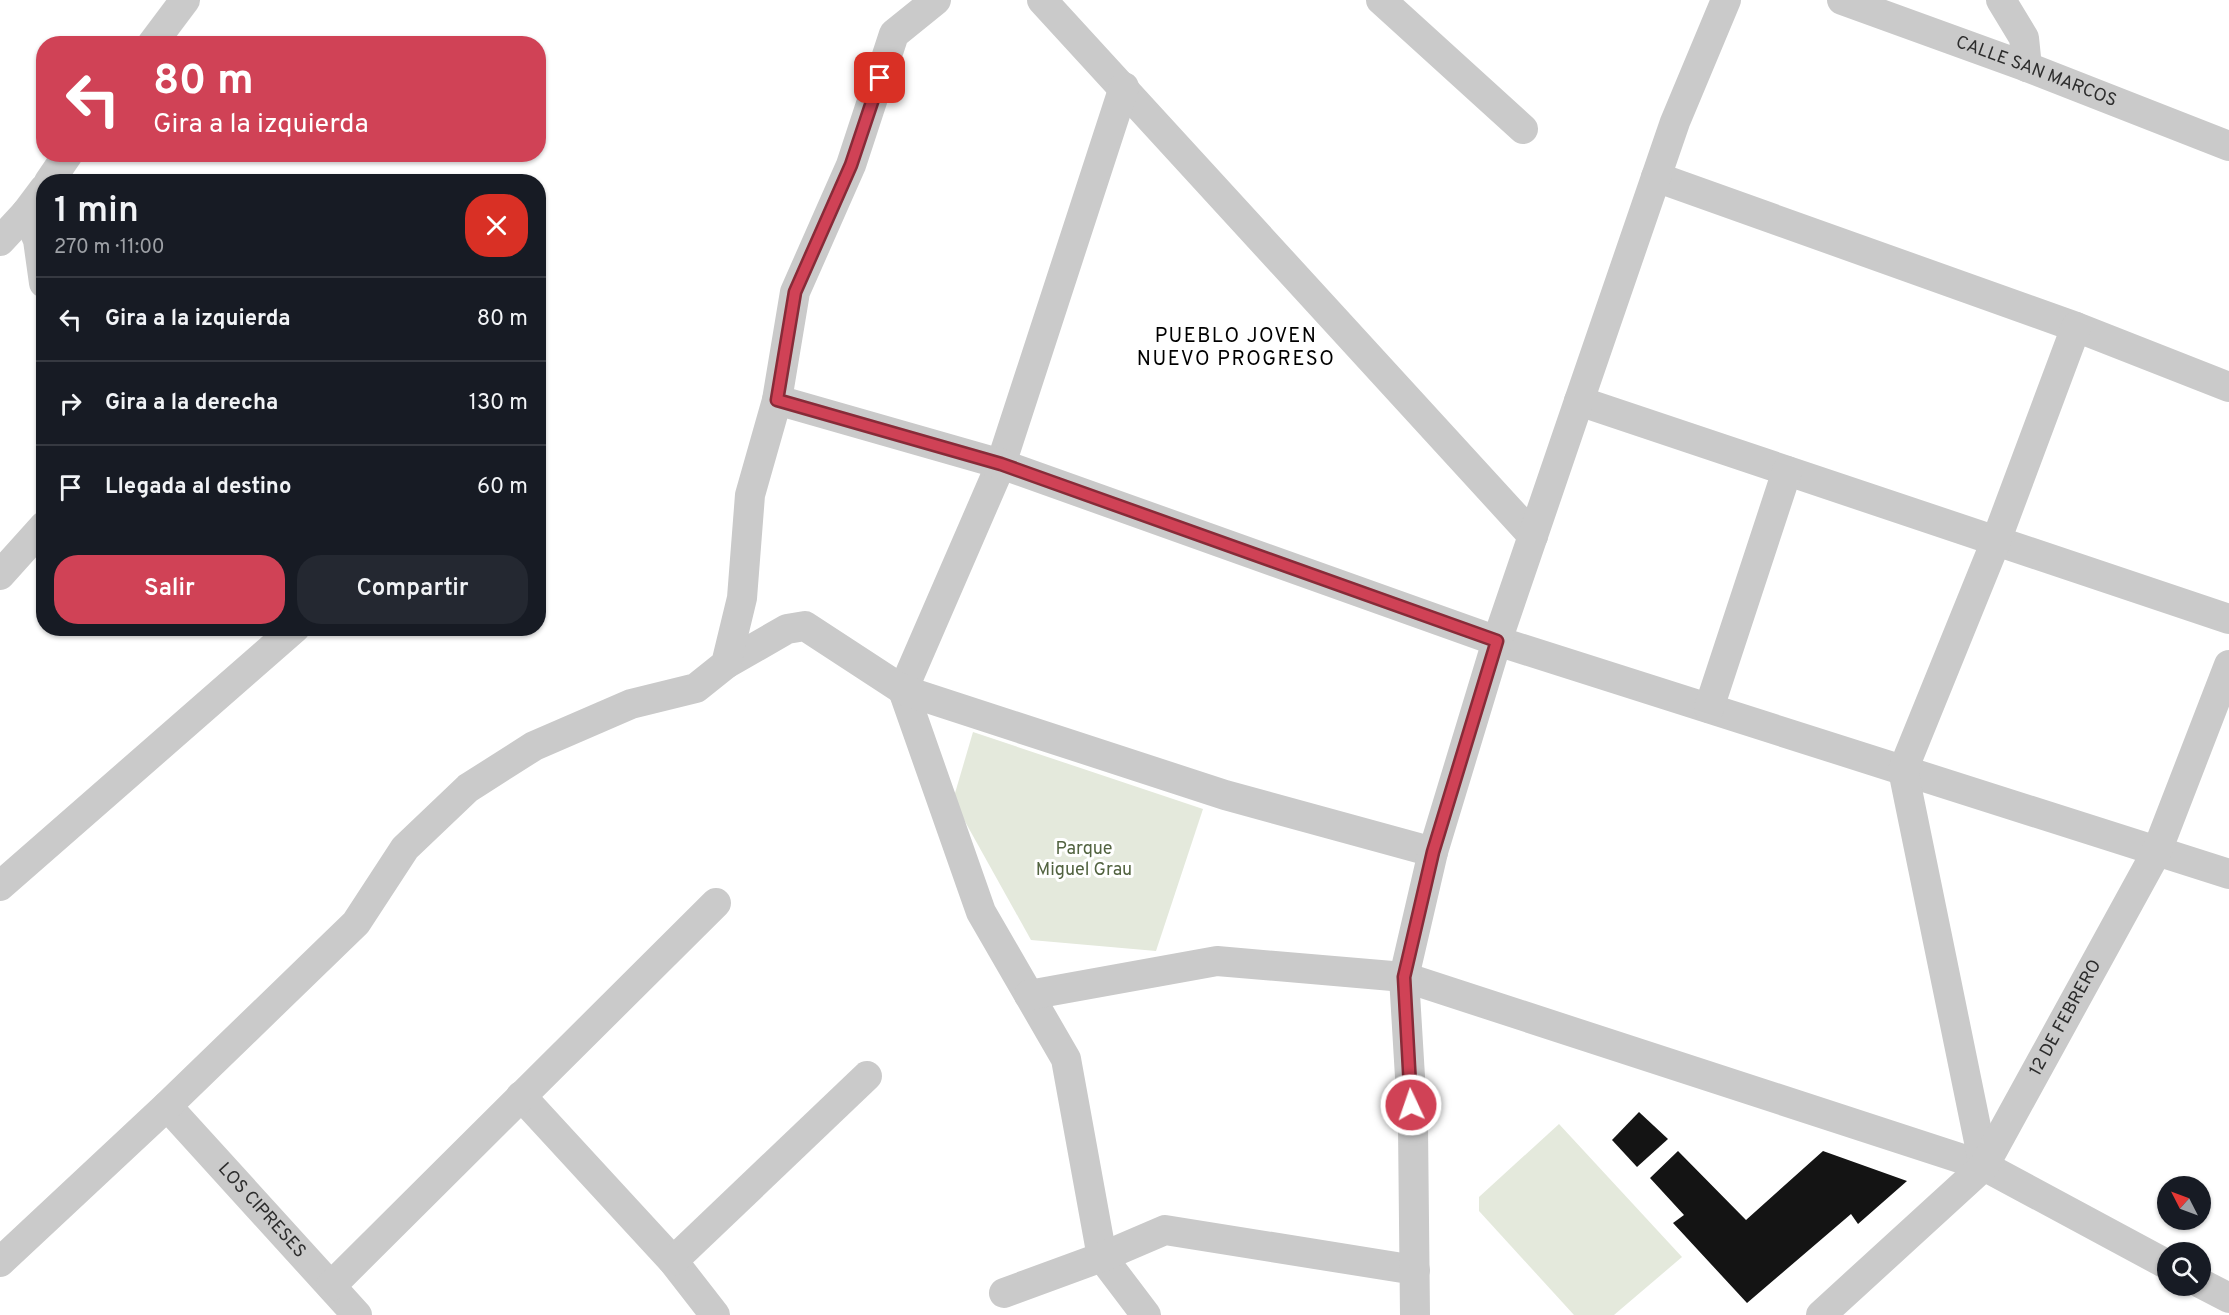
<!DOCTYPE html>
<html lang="es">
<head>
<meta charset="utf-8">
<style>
	:root { --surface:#171b24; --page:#242831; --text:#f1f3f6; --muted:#9ea1a6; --line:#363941; --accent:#d04256 }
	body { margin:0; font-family:Overpass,sans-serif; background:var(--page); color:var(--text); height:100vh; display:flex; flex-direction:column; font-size:22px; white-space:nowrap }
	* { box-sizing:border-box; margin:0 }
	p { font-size:20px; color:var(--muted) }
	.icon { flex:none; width:33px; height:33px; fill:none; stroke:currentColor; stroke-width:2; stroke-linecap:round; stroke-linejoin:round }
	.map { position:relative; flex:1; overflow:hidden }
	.panel { position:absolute; left:36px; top:174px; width:510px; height:462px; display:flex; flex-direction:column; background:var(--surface); border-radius:24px; box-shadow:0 2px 4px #0004 }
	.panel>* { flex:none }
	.guide { position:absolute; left:36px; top:36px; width:510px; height:126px; border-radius:24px; box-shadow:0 2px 4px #0004; background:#d04256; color:#fff; overflow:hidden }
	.needle { width:39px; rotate:312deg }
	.tools { position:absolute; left:2157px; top:1176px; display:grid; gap:12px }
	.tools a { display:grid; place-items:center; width:54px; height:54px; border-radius:50%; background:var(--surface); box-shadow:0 2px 4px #0004; font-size:30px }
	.pin { position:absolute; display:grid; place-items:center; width:51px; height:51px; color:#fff; margin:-26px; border-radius:12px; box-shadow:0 3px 9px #0006 }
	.me { position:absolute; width:66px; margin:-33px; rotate:357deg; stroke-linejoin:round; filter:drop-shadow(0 0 4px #0008) }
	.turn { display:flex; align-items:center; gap:21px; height:126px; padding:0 18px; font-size:27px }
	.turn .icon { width:78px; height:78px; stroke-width:2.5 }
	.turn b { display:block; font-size:42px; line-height:51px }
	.round { display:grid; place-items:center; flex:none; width:63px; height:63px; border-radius:24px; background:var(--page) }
	.headline { display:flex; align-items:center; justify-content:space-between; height:102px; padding:0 18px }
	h1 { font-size:36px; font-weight:600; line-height:45px }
	.cta { display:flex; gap:12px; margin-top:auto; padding:12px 18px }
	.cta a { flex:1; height:69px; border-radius:24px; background:var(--accent); color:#fff; font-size:24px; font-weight:600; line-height:69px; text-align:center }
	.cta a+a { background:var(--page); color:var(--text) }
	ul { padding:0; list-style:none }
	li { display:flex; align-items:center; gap:18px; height:84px; padding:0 18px; border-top:2px solid var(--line) }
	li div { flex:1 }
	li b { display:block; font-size:22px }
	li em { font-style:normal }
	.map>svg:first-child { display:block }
	.green { fill:#e4e9dc }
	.building { fill:#141414 }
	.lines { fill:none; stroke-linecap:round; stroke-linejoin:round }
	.minor { stroke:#cacaca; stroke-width:30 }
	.route-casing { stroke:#872b38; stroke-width:15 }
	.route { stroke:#d04256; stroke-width:10 }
	.labels { text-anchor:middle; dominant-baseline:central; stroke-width:6; stroke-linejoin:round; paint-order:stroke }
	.street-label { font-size:18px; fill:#2d2d2d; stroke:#fff }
	.park-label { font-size:18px; fill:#526340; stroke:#fff }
	.neighbourhood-label { font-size:20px; letter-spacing:1.5px; fill:#000; stroke:#fff }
</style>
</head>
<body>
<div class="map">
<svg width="2229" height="1315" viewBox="0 0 2229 1315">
	<rect width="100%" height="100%" fill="#fff"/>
	<!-- green -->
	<g class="green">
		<path d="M973 732 1203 809 1156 951 1031 940 953 800Z"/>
		<path d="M1559 1124 1682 1257 1614 1315H1574L1479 1211V1197Z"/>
	</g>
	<!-- building -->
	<g class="building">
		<path d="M1639 1112 1668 1139 1637 1167 1612 1140Z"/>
		<path d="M1678 1151 1746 1220 1823 1151 1907 1181 1858 1224 1851 1214 1747 1303 1673 1223 1684 1215 1650 1178Z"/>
	</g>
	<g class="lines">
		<!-- minor -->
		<g class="minor">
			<path d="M1042 0 1533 536"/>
			<path d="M1381 0 1523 129"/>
			<path id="s1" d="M1842 0 2027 67 2229 146"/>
			<path d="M2001 0 2024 38 2027 67"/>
			<path d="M152 44 185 0"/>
			<path d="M1124 87 1001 464 903 690 981 912 1066 1059 1102 1257 1146 1315"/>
			<path d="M1656 177 2076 327 2229 387"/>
			<path d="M49 182 68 154"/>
			<path d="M26 213 38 240 44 283"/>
			<path d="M0 241 26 213 44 189"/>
			<path d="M777 400 1001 464 1497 641 2229 874"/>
			<path d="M1579 401 2229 619"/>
			<path d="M0 575 44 526"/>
			<path d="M726 664 787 629 805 626 903 690 1225 795 1433 852"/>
			<path d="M1709 708 1787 471"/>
			<path d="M0 886 295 628"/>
			<path d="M1029 995 1217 961 1404 977 1984 1166 2168 1265"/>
			<path d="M521 1096 673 1261 715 1315"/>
			<path id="s2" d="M167 1106 357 1315"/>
			<path d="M1984 1166 1903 770 1996 541 2076 327"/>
			<path d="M673 1261 867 1076"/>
			<path d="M0 1262 167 1106 356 923 405 848 468 788 534 746 631 704 696 688 726 664 742 598 750 495 777 400 795 292 851 165 894 34 936 0"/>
			<path d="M2200 1283 2229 1298"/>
			<path d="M331 1286 716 903"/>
			<path d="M1004 1293 1102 1257 1165 1230 1415 1270"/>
			<path d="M1415 1315 1413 1127 1404 977 1433 852 1497 641 1579 401 1675 122 1726 0"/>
			<path id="s3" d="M1821 1315 1984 1166 2157 851 2229 665"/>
		</g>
	</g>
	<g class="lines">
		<defs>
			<path id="route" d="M880 78 851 165 795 292 777 400 1001 464 1497 641 1433 852 1404 977 1411 1105"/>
		</defs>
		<!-- route casing -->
		<use href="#route" class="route-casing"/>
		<!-- route -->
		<use href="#route" class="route"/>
	</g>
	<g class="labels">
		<!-- street labels -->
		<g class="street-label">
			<text stroke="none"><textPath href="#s1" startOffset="207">CALLE SAN MARCOS</textPath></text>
			<text stroke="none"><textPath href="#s3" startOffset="390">12 DE FEBRERO</textPath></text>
			<text stroke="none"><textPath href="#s2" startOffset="141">LOS CIPRESES</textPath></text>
		</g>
		<!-- park labels -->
		<g class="park-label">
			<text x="1084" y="849">Parque<tspan x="1084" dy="21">Miguel Grau</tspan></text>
		</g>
		<!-- neighbourhood labels -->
		<g class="neighbourhood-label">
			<text x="1236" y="337">PUEBLO JOVEN<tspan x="1236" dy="23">NUEVO PROGRESO</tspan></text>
		</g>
	</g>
</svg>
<div class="tools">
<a><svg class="needle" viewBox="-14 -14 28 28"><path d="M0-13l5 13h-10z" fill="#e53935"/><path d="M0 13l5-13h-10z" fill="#9ea1a6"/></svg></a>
<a><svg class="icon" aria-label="search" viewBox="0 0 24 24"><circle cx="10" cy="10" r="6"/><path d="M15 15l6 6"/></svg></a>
</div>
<div class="pin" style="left:880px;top:78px;background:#d93025"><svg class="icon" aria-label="arrive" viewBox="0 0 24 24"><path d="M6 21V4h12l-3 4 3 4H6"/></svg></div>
<svg class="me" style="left:1411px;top:1105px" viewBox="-20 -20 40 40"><circle r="17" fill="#d04256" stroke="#fff" stroke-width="3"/><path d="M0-11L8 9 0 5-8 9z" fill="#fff"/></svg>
<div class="guide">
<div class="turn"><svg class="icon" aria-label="left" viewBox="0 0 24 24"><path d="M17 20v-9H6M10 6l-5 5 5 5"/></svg><div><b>80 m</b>Gira a la izquierda</div></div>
</div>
<section class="panel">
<div class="headline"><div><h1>1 min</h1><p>270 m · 11:00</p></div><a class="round" style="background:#d93025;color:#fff"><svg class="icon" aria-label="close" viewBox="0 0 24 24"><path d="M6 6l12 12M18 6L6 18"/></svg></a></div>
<ul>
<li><svg class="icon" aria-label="left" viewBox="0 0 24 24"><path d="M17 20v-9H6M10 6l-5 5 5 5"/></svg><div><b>Gira a la izquierda</b></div><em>80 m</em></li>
<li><svg class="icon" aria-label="right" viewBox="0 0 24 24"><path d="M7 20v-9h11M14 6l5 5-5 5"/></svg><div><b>Gira a la derecha</b></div><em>130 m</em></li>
<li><svg class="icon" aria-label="arrive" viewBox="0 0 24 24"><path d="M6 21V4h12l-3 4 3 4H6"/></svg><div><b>Llegada al destino</b></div><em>60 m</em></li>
</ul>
<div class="cta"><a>Salir</a><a>Compartir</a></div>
</section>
</div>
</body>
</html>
